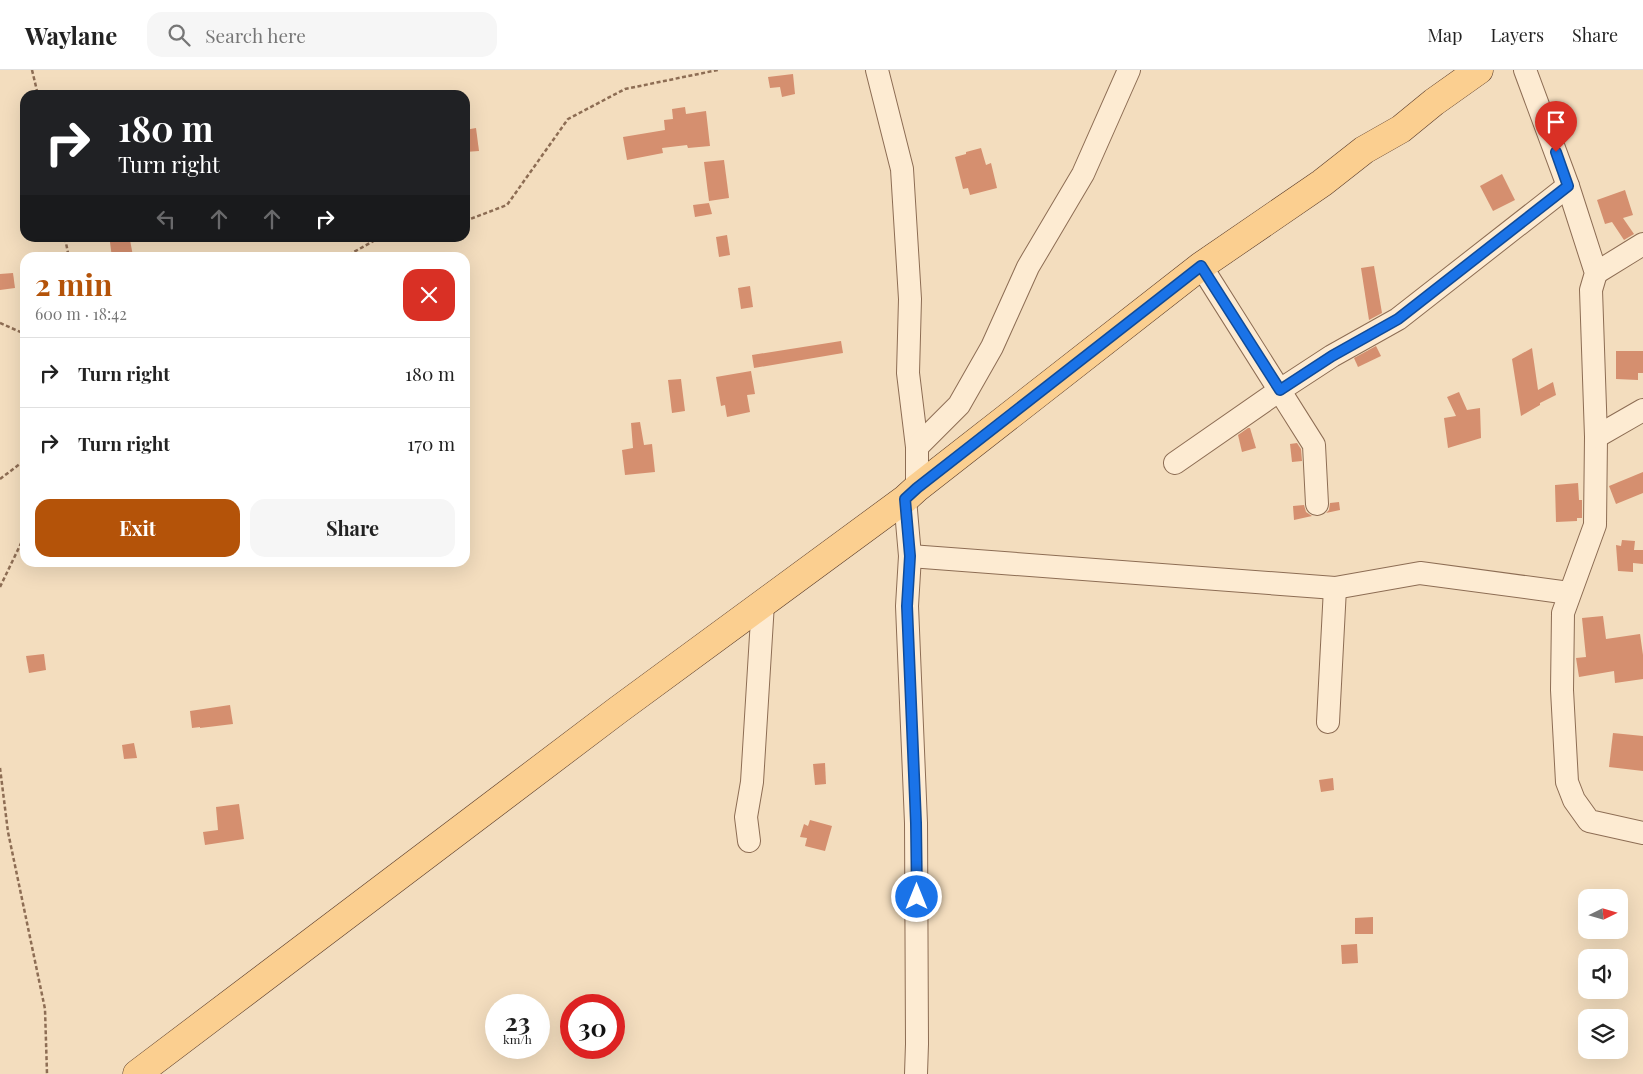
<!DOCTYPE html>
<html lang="en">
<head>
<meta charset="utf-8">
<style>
	:root { --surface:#fff; --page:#f6f6f6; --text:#222; --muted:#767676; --line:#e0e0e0; --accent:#b45309 }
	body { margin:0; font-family:"Playfair Display",serif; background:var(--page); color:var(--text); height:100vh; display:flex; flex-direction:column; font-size:19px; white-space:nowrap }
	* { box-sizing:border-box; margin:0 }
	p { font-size:16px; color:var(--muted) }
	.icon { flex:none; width:28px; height:28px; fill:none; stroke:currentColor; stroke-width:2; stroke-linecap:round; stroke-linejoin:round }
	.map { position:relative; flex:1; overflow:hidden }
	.drawer { position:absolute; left:20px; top:182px; width:450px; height:315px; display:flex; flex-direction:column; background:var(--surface); border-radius:15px; box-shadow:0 5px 20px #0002 }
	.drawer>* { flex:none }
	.top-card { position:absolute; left:20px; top:20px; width:450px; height:152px; border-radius:15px; box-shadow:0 5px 20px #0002; background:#202124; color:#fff; overflow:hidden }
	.needle { width:32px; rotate:85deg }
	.fabs { position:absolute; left:1578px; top:819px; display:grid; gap:10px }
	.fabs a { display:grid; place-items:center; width:50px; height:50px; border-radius:10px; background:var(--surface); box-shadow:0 5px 20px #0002; font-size:25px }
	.speed { position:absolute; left:485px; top:924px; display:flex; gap:10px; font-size:25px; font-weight:700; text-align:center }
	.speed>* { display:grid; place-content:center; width:65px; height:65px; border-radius:50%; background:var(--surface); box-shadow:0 5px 20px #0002; line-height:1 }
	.speed small { font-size:12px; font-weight:400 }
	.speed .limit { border:8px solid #d22; background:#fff; color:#111 }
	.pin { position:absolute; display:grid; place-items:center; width:42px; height:42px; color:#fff; margin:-51px -21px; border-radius:50% 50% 50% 0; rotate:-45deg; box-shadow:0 0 5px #0007 }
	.pin .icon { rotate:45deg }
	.me { position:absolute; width:55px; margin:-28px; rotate:0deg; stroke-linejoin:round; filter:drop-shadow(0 0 4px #0008) }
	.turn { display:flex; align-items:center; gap:18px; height:105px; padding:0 15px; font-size:22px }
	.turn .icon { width:65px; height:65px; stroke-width:2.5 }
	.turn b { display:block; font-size:35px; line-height:42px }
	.lanes { display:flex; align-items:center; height:48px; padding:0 15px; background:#0003; justify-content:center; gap:25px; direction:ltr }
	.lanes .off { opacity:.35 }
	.round { display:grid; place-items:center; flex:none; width:52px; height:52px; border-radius:15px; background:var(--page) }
	.head { display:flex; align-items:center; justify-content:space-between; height:85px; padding:0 15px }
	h1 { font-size:30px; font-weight:700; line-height:38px; color:var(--accent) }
	.cta { display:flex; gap:10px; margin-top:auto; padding:10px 15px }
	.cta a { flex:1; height:58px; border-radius:15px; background:var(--accent); color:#fff; font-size:20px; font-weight:700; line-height:58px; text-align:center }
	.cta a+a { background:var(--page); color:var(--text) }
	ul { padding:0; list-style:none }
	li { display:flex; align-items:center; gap:15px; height:70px; padding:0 15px; border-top:1px solid var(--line) }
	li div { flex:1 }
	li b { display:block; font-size:19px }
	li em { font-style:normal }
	header { display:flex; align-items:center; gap:30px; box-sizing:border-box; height:70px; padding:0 25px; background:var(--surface); border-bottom:1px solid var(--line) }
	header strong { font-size:24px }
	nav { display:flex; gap:28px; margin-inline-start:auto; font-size:18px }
	.search { width:350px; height:45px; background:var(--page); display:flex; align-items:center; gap:12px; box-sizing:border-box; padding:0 18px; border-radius:15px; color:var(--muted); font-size:19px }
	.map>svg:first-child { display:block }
	.building { fill:#d58f6f }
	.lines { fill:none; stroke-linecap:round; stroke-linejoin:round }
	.minor-casing { stroke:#8d6d54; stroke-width:24 }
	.major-casing { stroke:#5a3b29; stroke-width:29 }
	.path { stroke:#8d6d54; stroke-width:2.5; stroke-dasharray:4 2.5; stroke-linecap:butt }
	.minor { stroke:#fdebd2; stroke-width:22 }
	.major { stroke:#fbcf90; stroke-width:28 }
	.route-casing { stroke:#114b97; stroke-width:12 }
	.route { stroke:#1a73e8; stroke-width:9 }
</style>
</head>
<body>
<header>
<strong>Waylane</strong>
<div class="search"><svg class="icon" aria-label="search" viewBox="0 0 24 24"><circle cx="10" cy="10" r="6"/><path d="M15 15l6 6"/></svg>Search here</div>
<nav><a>Map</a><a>Layers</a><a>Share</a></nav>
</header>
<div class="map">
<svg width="1643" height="1004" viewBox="0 0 1643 1004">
	<rect width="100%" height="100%" fill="#f3ddbe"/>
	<!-- building -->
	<g class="building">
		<path d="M793 4 795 24 782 27 780 17 770 18 768 7Z"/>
		<path d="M685 37 686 44 706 41 710 76 688 78 687 75 662 78 663 83 627 90 623 67 665 60 664 50 673 49 672 39Z"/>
		<path d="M476 58 479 81 465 82V60Z"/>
		<path d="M981 78 986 95 991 93 997 118 970 125 968 118 963 119 955 87 966 84V82Z"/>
		<path d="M724 90 729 128 709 131 704 92Z"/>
		<path d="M1502 104 1515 130 1493 141 1480 116Z"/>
		<path d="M1625 120 1633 145 1623 148 1634 164 1624 170 1612 152 1605 154 1597 130Z"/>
		<path d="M709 133 712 144 695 147 693 135Z"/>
		<path d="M727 165 730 185 719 187 716 167Z"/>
		<path d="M130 170 133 186 112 188 110 172Z"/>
		<path d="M1374 196 1382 243 1369 250 1361 198Z"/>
		<path d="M13 203 15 218 0 220V204Z"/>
		<path d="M750 216 753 237 741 239 738 218Z"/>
		<path d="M841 271 843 283 754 298 752 285Z"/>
		<path d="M1376 276 1381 286 1358 297 1354 288Z"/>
		<path d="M1532 278 1538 320 1553 312 1556 325 1540 333V335L1521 346 1512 289Z"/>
		<path d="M1616 281H1643V303H1638V310L1616 309Z"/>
		<path d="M751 301 755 324 747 325 750 342 727 347 725 335 721 336 716 307Z"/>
		<path d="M681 309 685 341 672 343 668 310Z"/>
		<path d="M1459 322 1467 340 1480 338 1481 368 1448 378 1444 348 1456 346 1447 327Z"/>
		<path d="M640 352 644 375 652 374 655 402 625 405 622 380 633 378 631 353Z"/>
		<path d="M1248 358H1250L1256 378 1242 382 1238 365Z"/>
		<path d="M1297 373 1301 379 1302 391 1292 392 1290 374Z"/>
		<path d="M1643 402V423L1616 434 1609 416Z"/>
		<path d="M1578 413 1579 430H1582V448H1577V451L1556 452 1555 415Z"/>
		<path d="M1339 432 1340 440 1326 443 1329 440 1330 433Z"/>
		<path d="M1304 435 1306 442 1312 446 1294 450 1293 436Z"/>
		<path d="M1622 470 1635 471 1634 480H1643V494L1633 493V502L1618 501 1616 475 1621 476Z"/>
		<path d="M1603 546 1606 569 1640 564 1643 585V609L1615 613 1614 601 1579 607 1576 588 1586 587 1582 548Z"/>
		<path d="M44 584 46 600 29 603 26 586Z"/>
		<path d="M230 635 233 654 200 658V657L192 658 190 641Z"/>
		<path d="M1613 663 1643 666V701L1609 697Z"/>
		<path d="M134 673 137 688 124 689 122 675Z"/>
		<path d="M825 693 826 714 815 715 813 694Z"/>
		<path d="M1333 708 1334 720 1321 722 1319 710Z"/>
		<path d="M239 734 244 769 205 775 203 762 218 760 216 737Z"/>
		<path d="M810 750 832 756 825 781 805 776 807 768 800 767 804 754 808 756Z"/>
		<path d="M1373 847V864H1355V848Z"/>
		<path d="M1357 874 1358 893 1342 894 1341 875Z"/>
	</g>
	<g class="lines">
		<defs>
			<g id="minor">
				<path d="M877 0 902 99 910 229 908 303 917 377"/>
				<path d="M1525 0 1568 116 1596 203 1591 220 1596 367 1595 455 1563 543 1562 620 1567 712 1574 730 1589 751 1643 763"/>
				<path d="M1201 196 1314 375 1317 434"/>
				<path d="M1596 203 1643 174"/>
				<path d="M1596 367 1643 340"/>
				<path d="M1175 393 1280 320 1332 286 1398 249 1568 116"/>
				<path d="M917 418V377L959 335 992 277 1028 197 1083 104 1129 0"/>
				<path d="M905 429 910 486 907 536 916 753 917 974 916 1004"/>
				<path d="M910 486 1335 518 1420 503 1569 523"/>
				<path d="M1328 652 1335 518"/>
				<path d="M749 771 746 747 752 712 763 533"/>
			</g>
			<path id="major" d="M137 1004 618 640 905 429 917 418 1201 196 1322 113 1364 80 1401 59 1434 32 1479 0"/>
		</defs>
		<!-- minor casing -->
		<use href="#minor" class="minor-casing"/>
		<!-- major casing -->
		<use href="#major" class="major-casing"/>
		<!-- path -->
		<g class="path">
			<path d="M32 0 38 25"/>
			<path d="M465 151 507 135 568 49 625 19 718 0"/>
			<path d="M65 168 69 188"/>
			<path d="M343 188 379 168"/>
			<path d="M0 253 25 264"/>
			<path d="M0 409 25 390"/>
			<path d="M0 517 25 465"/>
			<path d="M0 698 8 762 45 939 47 1004"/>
		</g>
		<!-- minor -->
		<use href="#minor" class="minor"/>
		<!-- major -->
		<use href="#major" class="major"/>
	</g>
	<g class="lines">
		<defs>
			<path id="route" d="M917 827 916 753 907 536 910 486 905 429 917 418 1201 196 1280 320 1332 286 1398 249 1568 116 1556 82"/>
		</defs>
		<!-- route casing -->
		<use href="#route" class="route-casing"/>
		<!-- route -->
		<use href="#route" class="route"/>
	</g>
</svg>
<div class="fabs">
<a><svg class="needle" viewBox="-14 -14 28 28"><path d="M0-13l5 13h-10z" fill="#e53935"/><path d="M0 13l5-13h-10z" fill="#767676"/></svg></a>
<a><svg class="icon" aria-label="sound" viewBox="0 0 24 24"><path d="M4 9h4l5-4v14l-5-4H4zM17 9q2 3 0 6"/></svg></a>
<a><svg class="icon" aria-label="layers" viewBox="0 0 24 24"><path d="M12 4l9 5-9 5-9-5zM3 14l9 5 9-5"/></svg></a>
</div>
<div class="speed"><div>23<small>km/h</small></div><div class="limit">30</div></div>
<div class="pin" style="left:1556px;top:82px;background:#d93025"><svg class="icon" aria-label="arrive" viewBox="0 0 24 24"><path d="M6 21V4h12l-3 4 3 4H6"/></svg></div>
<svg class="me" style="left:917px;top:827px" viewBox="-20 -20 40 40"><circle r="17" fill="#1a73e8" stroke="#fff" stroke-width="3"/><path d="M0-11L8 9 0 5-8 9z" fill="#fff"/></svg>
<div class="top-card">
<div class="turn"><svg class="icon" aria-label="right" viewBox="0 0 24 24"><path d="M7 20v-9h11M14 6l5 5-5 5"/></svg><div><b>180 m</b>Turn right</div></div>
<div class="lanes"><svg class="icon off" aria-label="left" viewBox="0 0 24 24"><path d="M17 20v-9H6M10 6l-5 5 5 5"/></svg><svg class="icon off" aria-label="ahead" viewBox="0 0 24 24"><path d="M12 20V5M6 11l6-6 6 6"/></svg><svg class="icon off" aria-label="ahead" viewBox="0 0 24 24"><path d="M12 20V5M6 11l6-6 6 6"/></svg><svg class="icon" aria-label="right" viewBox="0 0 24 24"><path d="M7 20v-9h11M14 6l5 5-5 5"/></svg></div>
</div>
<section class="drawer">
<div class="head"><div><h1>2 min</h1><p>600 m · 18:42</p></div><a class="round" style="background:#d93025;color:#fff"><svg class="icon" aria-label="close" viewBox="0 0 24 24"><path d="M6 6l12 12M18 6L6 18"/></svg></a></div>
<ul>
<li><svg class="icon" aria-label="right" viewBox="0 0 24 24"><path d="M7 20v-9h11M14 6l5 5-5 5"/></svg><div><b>Turn right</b></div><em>180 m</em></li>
<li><svg class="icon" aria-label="right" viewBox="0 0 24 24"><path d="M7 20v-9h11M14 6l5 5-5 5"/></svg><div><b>Turn right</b></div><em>170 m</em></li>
</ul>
<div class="cta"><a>Exit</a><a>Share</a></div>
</section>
</div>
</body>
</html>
